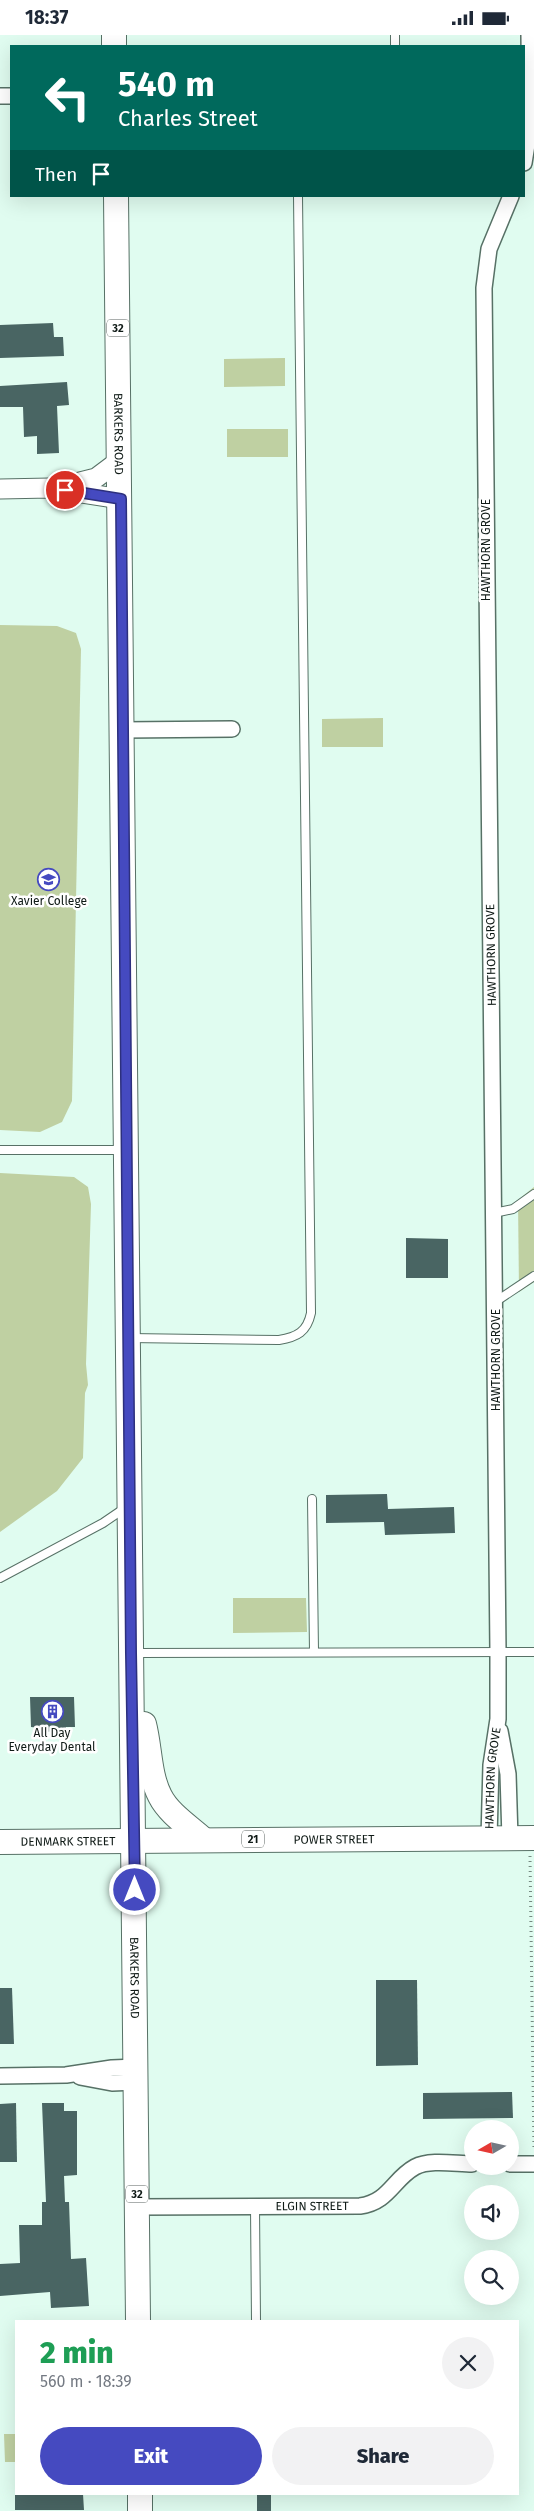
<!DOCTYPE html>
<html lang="en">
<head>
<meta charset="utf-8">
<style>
	:root { --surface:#fff; --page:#f2f2f3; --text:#1f2937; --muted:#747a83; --accent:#454ac0 }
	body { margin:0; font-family:"Fira Sans",sans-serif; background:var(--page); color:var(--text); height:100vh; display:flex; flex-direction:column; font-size:19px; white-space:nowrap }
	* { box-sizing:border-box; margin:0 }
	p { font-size:16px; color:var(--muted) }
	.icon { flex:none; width:28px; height:28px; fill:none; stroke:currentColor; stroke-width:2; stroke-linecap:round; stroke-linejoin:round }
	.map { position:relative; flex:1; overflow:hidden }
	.side { position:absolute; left:15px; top:2285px; width:504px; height:175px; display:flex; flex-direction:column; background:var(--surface); border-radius:0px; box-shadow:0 5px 20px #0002 }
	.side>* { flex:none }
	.guide { position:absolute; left:10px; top:10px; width:515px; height:152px; border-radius:0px; box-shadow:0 5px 20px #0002; background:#00695c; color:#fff; overflow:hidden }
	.needle { width:32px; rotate:261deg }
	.buttons { position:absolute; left:464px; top:2085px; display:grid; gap:10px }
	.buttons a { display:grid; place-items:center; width:55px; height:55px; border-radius:50%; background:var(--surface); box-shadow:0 5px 20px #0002; font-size:25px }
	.pin { position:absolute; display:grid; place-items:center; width:42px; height:42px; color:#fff; margin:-21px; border:2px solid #fff; border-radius:50%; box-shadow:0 1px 5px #0007 }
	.me { position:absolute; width:55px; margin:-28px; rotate:0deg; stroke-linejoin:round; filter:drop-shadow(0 0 4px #0008) }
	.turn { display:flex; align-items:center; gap:18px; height:105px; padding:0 25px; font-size:22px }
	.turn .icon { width:65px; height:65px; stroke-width:2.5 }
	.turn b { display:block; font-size:35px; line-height:42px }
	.then { display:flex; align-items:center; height:48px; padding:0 25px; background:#0003; gap:10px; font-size:19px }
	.round { display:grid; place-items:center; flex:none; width:52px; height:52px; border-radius:26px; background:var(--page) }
	.headline { display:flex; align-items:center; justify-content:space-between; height:85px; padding:0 25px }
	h1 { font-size:30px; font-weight:800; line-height:38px; color:#1e9e55 }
	.button { display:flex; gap:10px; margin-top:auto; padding:10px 25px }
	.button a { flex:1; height:58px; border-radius:30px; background:var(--accent); color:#fff; font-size:20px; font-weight:800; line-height:58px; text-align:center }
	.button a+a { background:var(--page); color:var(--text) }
	.status { display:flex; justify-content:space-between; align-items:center; height:35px; padding:0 25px; background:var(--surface); direction:ltr }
	.status svg { height:14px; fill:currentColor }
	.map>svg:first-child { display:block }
	.green { fill:#bfd0a2 }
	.building { fill:#496563 }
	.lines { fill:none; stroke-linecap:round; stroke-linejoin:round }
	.service-casing { stroke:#577166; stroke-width:10 }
	.minor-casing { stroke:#577166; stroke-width:18 }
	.tertiary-casing { stroke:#577166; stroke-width:21 }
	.primary-casing { stroke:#577166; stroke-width:26 }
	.path { stroke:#758880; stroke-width:3; stroke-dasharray:1 4; stroke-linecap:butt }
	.service { stroke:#fff; stroke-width:8 }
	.minor { stroke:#fff; stroke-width:15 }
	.tertiary { stroke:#fff; stroke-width:19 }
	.primary { stroke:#fff; stroke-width:24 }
	.route-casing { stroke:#2d307d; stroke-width:12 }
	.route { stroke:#454ac0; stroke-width:9 }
	.labels { text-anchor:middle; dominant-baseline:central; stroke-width:5; stroke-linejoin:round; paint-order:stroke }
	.shield { fill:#fff; stroke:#575f5c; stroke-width:1 }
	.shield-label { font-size:11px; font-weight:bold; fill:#0f1a16 }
	.street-label { font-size:12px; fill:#0f1a16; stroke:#fff }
	.poi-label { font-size:12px; fill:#0f1a16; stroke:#fff }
</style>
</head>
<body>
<div class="status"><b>18:37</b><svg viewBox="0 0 49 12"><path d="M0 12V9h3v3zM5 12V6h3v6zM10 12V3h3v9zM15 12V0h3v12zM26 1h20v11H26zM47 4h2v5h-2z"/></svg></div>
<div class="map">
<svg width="534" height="2476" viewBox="0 0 534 2476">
	<rect width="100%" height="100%" fill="#e0fcf0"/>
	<!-- green -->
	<g class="green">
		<path d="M285 323V351L224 352V324Z"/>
		<rect x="227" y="394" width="61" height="28"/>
		<path d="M0 590 57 591 76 598 81 614 72 1066 62 1087 40 1097 0 1095Z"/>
		<path d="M383 683V712H322V684Z"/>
		<path d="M0 1138 74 1142 88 1152 91 1169 86 1329 88 1350 85 1358 83 1423 57 1456 0 1497Z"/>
		<path d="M534 1152V1247L519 1257 518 1165Z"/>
		<path d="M233 1563H306L307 1597 233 1598Z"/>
		<path d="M4 2399H16V2427H5Z"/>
	</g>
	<!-- building -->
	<g class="building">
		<path d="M53 288 54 302H63L64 321 0 323V290Z"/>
		<path d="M67 347 69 370 57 371 59 418 37 419V401L24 402 23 372H0V351Z"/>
		<path d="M406 1203 448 1204V1243H406Z"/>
		<path d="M387 1459 388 1474 454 1472 455 1498 385 1500 384 1487 326 1488V1460Z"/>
		<path d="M30 1662H74L75 1692H66V1696L40 1697V1693L31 1692Z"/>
		<path d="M376 1945H417L418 2030 376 2031Z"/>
		<path d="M0 1953H12L14 2009H0Z"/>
		<path d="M512 2057 513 2083 423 2084V2058Z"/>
		<path d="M16 2068 17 2127H0V2069Z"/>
		<path d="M42 2068H64V2076H77V2140L64 2141 65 2167H69L71 2224 86 2223 89 2271 51 2273 50 2257 0 2261V2229L20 2228 19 2190H42V2167H46Z"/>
		<path d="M15 2459H83L84 2475H15Z"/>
		<rect x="257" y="2459" width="14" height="17"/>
	</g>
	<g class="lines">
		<defs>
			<g id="service">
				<path d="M395 0V11"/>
				<path d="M0 1115H123"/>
				<path d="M494 1178 513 1174 534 1159"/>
				<path d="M495 1267 534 1241"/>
				<path d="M129 1303 279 1305C297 1302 307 1297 311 1278L298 161"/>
				<path d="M312 1464 314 1617"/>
				<path d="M0 1543 103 1488 125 1473"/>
				<path d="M134 1618 534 1617"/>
				<path d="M255 2172 256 2286"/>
			</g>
			<g id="minor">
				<path d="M0 61H11"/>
				<path d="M524 128 530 91 529 0"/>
				<path d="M123 695 232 694"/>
				<path d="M500 1696 508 1739 510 1803"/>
				<path id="s1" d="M489 1803 491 1730 498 1684V1617L484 253 489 214 511 161"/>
				<path d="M0 2041 66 2040 112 2033 136 2032"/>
				<path d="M80 2042 112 2048 136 2047"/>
				<path d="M510 2129H534"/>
				<path id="s2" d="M137 2172 360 2171C389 2167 393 2144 415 2132 430 2124 456 2129 472 2129"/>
			</g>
			<g id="tertiary">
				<path d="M68 450 96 443 120 425"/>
				<path d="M0 454 50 453 121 464"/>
			</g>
			<g id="primary">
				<path d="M114 0V11"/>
				<path id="s3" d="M116 161 138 2286"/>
				<path d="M144 1689C150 1712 149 1740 160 1761 169 1779 190 1792 204 1805"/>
				<path id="s4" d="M0 1807 534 1803"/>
				<path d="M140 2459V2476"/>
			</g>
		</defs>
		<!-- service casing -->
		<use href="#service" class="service-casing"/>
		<!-- minor casing -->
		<use href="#minor" class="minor-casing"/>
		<!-- tertiary casing -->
		<use href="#tertiary" class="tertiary-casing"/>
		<!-- primary casing -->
		<use href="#primary" class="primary-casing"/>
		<!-- path -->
		<path class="path" d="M530 1821 534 2115"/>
		<!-- service -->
		<use href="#service" class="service"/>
		<!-- minor -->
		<use href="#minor" class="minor"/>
		<!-- tertiary -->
		<use href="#tertiary" class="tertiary"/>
		<!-- primary -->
		<use href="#primary" class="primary"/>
	</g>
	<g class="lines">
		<defs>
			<path id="route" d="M65 455 121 464 131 1618 135 1855"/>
		</defs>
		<!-- route casing -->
		<use href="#route" class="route-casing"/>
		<!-- route -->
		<use href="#route" class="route"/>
	</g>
	<!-- icons -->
	<defs>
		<symbol id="school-ring" viewBox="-11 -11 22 22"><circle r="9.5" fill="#fff" stroke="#454ac0" stroke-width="1.5"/><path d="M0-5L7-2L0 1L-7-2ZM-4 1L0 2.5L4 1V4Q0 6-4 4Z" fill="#454ac0"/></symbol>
		<symbol id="building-ring" viewBox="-11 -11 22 22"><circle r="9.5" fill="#fff" stroke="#454ac0" stroke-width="1.5"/><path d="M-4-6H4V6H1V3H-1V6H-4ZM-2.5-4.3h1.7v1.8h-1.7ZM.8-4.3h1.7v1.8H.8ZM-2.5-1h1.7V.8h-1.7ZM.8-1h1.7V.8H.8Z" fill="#454ac0"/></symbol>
	</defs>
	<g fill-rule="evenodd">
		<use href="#school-ring" x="36" y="832" width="25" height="25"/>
		<use href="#building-ring" x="40" y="1664" width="25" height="25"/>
	</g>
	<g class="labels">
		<!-- shield labels -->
		<g class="shield">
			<rect x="107" y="284.5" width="22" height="17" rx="4"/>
			<rect x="242" y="1795.5" width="22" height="17" rx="4"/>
			<rect x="126" y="2150.5" width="22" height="17" rx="4"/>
		</g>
		<g class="shield-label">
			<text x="118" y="293">32</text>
			<text x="253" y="1804">21</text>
			<text x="137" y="2159">32</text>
		</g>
		<!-- street labels -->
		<g class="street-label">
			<text stroke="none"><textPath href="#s3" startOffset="238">BARKERS ROAD</textPath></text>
			<text transform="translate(486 515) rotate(-90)">HAWTHORN GROVE</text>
			<text transform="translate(491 920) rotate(-91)">HAWTHORN GROVE</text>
			<text transform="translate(496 1325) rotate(-90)">HAWTHORN GROVE</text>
			<text stroke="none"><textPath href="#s1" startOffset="60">HAWTHORN GROVE</textPath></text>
			<text stroke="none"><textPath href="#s4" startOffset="334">POWER STREET</textPath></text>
			<text stroke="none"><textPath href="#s4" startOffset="68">DENMARK STREET</textPath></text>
			<text stroke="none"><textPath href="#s3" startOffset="1782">BARKERS ROAD</textPath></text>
			<text stroke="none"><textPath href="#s2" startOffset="175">ELGIN STREET</textPath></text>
		</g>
		<!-- poi labels -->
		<g class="poi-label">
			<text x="49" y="866">Xavier College</text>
			<text x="52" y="1698">All Day<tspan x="52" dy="14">Everyday Dental</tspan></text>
		</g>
	</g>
</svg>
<div class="buttons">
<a><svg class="needle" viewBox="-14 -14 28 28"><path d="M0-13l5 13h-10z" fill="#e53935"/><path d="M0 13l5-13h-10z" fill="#747a83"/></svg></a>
<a><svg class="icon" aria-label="sound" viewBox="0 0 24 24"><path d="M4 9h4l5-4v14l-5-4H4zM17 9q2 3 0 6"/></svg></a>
<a><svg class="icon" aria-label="search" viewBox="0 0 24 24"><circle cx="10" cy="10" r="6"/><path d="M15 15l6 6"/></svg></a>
</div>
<div class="pin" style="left:65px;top:455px;background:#d93025"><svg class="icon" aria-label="arrive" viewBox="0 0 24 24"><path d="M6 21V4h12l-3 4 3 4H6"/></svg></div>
<svg class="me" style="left:135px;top:1855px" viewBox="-20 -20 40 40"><circle r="17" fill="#454ac0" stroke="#fff" stroke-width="3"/><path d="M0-11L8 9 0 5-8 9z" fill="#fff"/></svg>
<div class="guide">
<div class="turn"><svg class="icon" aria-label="left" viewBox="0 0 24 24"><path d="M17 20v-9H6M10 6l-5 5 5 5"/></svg><div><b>540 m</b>Charles Street</div></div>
<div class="then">Then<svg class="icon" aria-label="arrive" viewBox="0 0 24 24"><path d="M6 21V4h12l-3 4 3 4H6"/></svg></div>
</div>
<section class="side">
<div class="headline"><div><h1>2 min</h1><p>560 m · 18:39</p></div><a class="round"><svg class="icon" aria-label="close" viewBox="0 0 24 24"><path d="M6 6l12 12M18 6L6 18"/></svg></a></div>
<div class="button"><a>Exit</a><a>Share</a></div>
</section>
</div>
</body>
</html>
